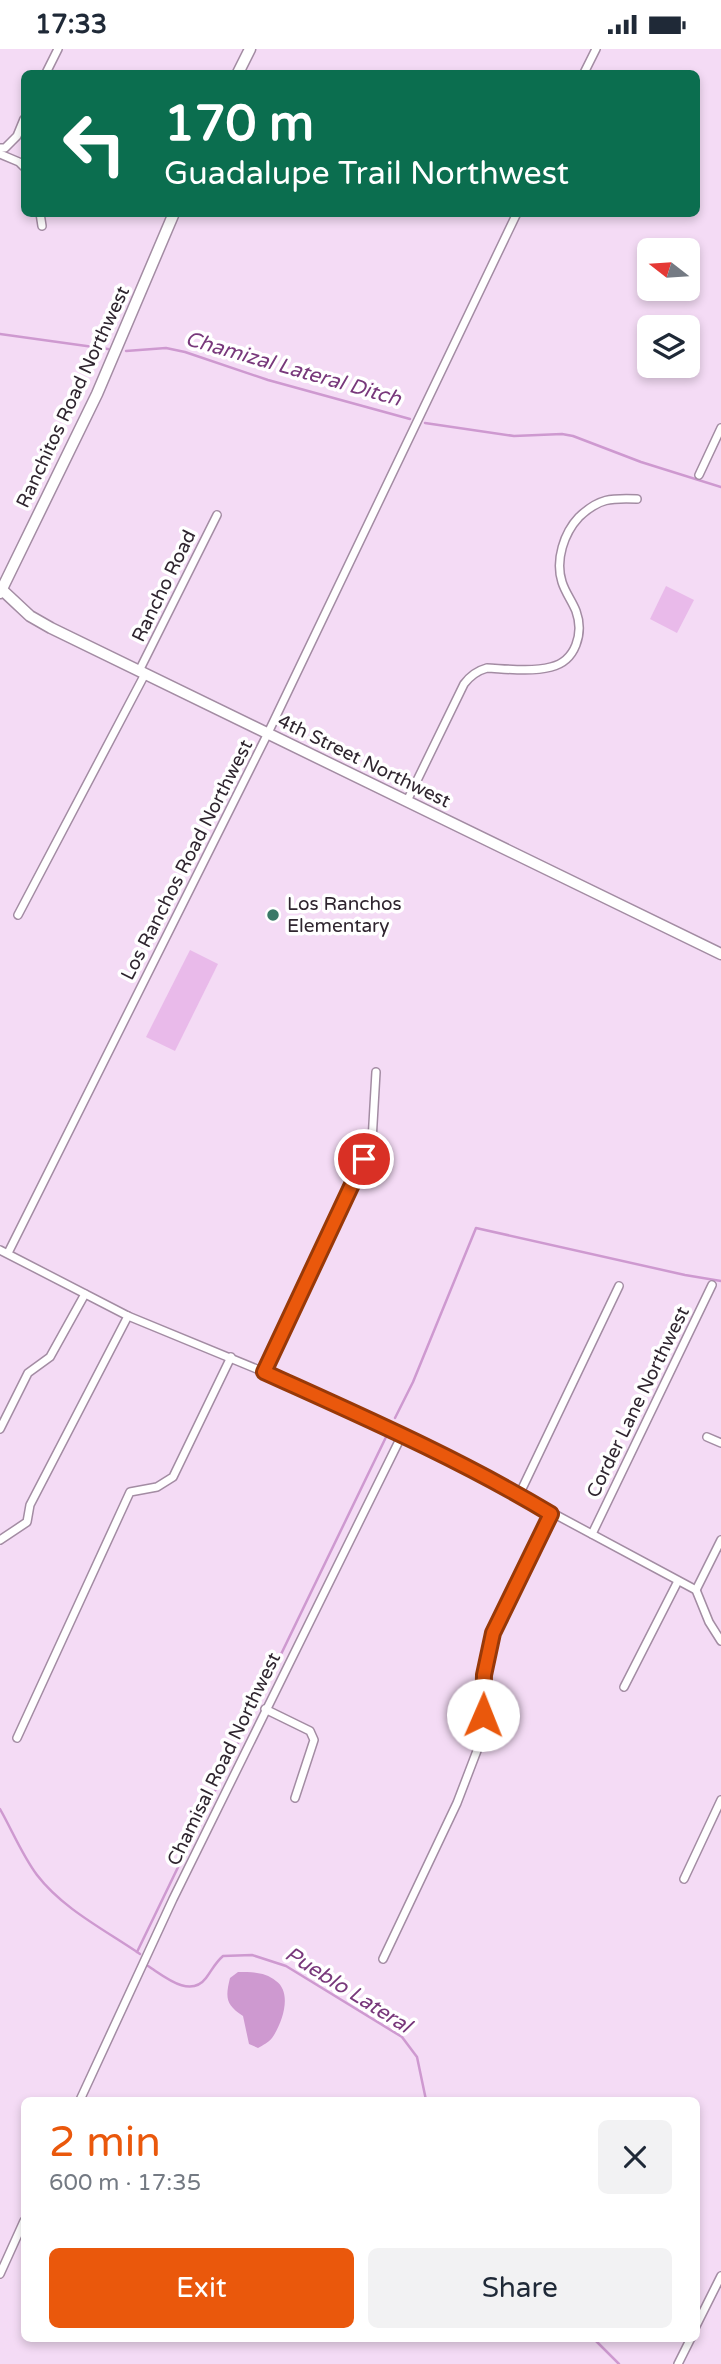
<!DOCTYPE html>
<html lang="en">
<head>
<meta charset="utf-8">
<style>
	:root { --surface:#fff; --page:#f2f2f3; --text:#1f2937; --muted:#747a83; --accent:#ea580c }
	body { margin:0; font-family:"Varela Round",sans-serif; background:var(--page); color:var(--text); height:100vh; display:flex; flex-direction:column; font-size:26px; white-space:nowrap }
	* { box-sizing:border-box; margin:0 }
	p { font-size:23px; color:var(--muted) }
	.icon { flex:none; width:38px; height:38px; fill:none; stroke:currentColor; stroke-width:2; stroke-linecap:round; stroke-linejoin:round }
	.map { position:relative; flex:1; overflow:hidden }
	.side { position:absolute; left:21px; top:2048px; width:679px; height:245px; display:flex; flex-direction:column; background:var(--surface); border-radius:10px; box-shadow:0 4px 10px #0003 }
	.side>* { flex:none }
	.guide { position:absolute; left:21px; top:21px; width:679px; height:147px; border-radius:10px; box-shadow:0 4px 10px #0003; background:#0b6e4f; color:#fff; overflow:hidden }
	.needle { width:46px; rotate:287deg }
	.tools { position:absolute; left:637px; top:189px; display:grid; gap:14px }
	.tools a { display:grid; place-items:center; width:63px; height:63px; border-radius:10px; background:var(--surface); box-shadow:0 4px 10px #0003; font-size:35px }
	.pin { position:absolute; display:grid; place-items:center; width:60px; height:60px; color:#fff; margin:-30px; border:4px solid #fff; border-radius:50%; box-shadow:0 2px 7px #0007 }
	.me { position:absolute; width:77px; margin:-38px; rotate:1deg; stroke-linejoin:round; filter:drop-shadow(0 0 5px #0008) }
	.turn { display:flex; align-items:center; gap:24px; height:147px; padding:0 28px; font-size:32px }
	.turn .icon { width:91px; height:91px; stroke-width:2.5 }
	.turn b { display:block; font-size:49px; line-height:60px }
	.round { display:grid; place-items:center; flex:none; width:74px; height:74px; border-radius:10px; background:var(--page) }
	.summary { display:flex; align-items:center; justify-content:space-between; height:119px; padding:0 28px }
	h1 { font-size:42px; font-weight:600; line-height:52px; color:var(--accent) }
	.cta { display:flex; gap:14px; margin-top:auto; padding:14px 28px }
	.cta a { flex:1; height:80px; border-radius:10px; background:var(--accent); color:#fff; font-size:28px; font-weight:600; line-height:80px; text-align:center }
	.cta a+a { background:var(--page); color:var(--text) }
	.status { display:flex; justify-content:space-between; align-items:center; height:49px; padding:0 35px; background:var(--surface); direction:ltr }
	.status svg { height:19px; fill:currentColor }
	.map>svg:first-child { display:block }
	.green { fill:#e9baea }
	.water { fill:#ce99d0 }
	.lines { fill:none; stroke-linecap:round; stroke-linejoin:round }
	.stream { stroke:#ce99d0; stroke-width:2.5 }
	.street-casing { stroke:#a38ca3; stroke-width:10 }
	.secondary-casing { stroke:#a38ca3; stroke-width:13 }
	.street { stroke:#fff; stroke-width:7 }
	.secondary { stroke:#fff; stroke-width:10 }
	.route-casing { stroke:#983908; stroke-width:18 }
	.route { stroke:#ea580c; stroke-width:12 }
	.poi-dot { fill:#397967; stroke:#fff; stroke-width:2.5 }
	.labels { text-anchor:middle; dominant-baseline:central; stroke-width:7; stroke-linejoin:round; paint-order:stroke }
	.street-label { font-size:19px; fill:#2f252f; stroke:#fff }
	.poi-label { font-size:19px; fill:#2f252f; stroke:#fff; text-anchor:start }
	.water-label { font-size:21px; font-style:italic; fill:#78387b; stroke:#fff }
</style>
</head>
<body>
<div class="status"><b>17:33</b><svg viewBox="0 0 49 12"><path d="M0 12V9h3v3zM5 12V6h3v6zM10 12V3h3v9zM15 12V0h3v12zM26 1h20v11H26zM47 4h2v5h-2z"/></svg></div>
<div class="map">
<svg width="721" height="2315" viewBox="0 0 721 2315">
	<rect width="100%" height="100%" fill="#f4dbf5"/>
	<!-- green -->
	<g class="green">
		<path d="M666 537 694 551 677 584 650 570Z"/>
		<path d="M190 901 218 915 175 1002 146 988Z"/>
	</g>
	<!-- water -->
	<path class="water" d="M238 1923C252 1923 265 1923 276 1932 293 1944 282 1975 272 1989 268 1994 263 1996 258 1999L249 1995 243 1967C226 1956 225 1949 230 1929Z"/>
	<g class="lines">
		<!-- stream -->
		<g class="stream">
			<path d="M0 285 108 300"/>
			<path d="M126 302 166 299 185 303 268 331 410 370"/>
			<path d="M425 374 514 387 562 385 573 387 641 413 721 438"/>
			<path d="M395 1369 413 1333 476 1179 685 1226 721 1232"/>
			<path d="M0 1760C12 1781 22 1806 37 1826 63 1860 105 1881 140 1905"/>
			<path d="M137 1903 387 1386"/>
			<path d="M148 1917C164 1927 190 1950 206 1929 212 1921 215 1914 223 1907L252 1906 286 1917 402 1988 417 2008 426 2051"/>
			<path d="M593 2289 619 2315"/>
		</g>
		<defs>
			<g id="street">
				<path d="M46 24 58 0"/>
				<path d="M584 24 596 0"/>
				<path d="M0 99H5L17 87 24 70"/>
				<path d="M0 105 19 113 24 118"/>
				<path d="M40 164 42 177"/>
				<path d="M699 426 721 379"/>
				<path d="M139 622 217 466"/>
				<path d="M407 752 464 635C470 627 476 622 487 619 507 620 531 623 551 618 576 612 584 584 576 562 572 552 565 543 562 533 555 511 564 484 579 468 599 449 611 449 637 450"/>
				<path d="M18 866 145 625"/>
				<path d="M0 1201 128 1267 264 1323 402 1386 519 1446 696 1541 709 1573 721 1592"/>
				<path d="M8 1204 268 684 517 164"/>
				<path d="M264 1323 372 1092 376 1023"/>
				<path d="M0 1380 28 1324 50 1308 85 1245"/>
				<path d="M707 1388 721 1394"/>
				<path d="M519 1446 619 1237"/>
				<path d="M592 1485 712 1236"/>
				<path d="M0 1491 27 1473 30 1456 128 1267"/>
				<path d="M696 1541 721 1491"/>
				<path d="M624 1638 678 1532"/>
				<path d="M265 1660 310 1682 314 1691 295 1749"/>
				<path d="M17 1689 130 1443 157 1438 173 1428 231 1308"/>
				<path d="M684 1830 721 1751"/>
				<path d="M383 1910 457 1754 483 1686 484 1626 493 1584 551 1465"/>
				<path d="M80 2051 173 1850 402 1386"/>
				<path d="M0 2225 24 2172"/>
				<path d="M696 2277 721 2227"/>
				<path d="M678 2315 691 2289"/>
			</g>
			<g id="secondary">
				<path d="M238 24 250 0"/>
				<path d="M0 539 30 567 51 579 721 905"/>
				<path d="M0 544 97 345 174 164"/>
			</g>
		</defs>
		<!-- street casing -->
		<use href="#street" class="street-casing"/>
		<!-- secondary casing -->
		<use href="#secondary" class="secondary-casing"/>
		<!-- street -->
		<use href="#street" class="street"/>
		<!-- secondary -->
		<use href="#secondary" class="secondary"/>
	</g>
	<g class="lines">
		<defs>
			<path id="route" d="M364 1110 264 1323C361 1367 460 1410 551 1465L493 1584 484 1626 483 1666"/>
		</defs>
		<!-- route casing -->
		<use href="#route" class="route-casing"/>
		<!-- route -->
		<use href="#route" class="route"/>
	</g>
	<!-- markers -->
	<circle class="poi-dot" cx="273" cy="866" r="7"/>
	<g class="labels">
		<!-- street labels -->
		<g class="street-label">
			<text transform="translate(73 348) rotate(-65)">Ranchitos Road Northwest</text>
			<text transform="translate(164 537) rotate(-64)">Rancho Road</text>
			<text transform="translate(364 712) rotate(26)">4th Street Northwest</text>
			<text transform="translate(187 811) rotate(-63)">Los Ranchos Road Northwest</text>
			<text transform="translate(638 1353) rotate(-64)">Corder Lane Northwest</text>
			<text transform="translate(224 1710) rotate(-64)">Chamisal Road Northwest</text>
		</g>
		<!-- poi labels -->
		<g class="poi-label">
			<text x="287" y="855">Los Ranchos<tspan x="287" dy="22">Elementary</tspan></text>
		</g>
		<!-- water labels -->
		<g class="water-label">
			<text transform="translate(293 320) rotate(16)">Chamizal Lateral Ditch</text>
			<text transform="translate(348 1941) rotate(32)">Pueblo Lateral</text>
		</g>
	</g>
</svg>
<div class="tools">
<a><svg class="needle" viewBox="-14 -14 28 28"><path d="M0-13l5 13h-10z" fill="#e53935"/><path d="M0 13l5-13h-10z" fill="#747a83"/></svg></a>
<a><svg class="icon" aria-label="layers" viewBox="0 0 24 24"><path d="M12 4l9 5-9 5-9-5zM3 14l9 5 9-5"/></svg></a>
</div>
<div class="pin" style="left:364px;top:1110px;background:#d93025"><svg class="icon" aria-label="arrive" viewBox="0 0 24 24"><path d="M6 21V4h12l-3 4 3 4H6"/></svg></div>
<svg class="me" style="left:483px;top:1666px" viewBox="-20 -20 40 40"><circle r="19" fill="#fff"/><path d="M0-13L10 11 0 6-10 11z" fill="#ea580c"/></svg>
<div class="guide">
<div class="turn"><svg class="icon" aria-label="left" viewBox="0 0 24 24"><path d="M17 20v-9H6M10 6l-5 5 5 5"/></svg><div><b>170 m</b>Guadalupe Trail Northwest</div></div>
</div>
<section class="side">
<div class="summary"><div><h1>2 min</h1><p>600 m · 17:35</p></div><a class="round"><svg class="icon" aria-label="close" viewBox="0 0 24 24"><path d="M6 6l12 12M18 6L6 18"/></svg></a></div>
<div class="cta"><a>Exit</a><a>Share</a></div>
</section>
</div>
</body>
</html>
